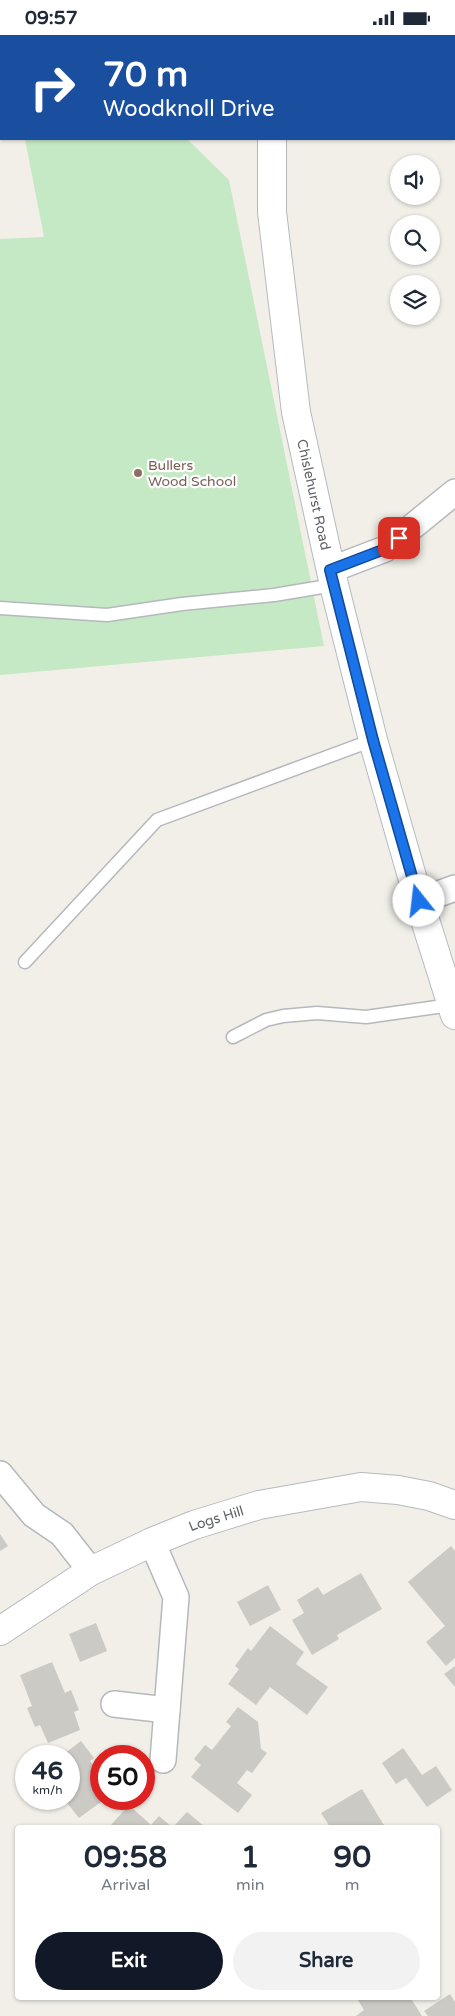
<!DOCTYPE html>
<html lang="en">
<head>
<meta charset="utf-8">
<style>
	:root { --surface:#fff; --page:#f2f2f3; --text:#1f2937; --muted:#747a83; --accent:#111827 }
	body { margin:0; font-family:"Varela Round",sans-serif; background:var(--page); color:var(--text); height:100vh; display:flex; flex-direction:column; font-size:19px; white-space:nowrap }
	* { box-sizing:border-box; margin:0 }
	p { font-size:16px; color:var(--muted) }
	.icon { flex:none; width:28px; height:28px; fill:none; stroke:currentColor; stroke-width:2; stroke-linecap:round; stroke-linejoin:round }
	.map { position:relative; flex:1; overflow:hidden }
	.drawer { position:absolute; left:15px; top:1790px; width:425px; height:175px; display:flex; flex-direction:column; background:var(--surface); border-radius:5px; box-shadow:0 1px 4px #0004 }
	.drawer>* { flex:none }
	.banner { position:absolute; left:0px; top:0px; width:455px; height:105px; box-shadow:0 1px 4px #0004; background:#1a4fa0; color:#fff; overflow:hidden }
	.controls { position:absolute; left:390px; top:120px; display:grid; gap:10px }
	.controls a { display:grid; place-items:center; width:50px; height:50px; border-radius:50%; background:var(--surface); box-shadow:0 1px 4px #0004; font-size:25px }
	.speed { position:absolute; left:15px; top:1710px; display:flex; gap:10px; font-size:25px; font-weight:700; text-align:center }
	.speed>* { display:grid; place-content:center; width:65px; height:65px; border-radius:50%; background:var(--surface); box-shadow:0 1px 4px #0004; line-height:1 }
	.speed small { font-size:12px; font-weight:400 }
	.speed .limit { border:8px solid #d22; background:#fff; color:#111 }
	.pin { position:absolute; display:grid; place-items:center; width:42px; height:42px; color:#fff; margin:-21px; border-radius:10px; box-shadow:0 2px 8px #0006 }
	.me { position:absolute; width:55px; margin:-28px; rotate:344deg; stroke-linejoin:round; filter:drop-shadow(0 0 4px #0008) }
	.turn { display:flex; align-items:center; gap:18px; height:105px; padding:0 20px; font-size:22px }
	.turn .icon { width:65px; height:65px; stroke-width:2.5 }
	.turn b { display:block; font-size:35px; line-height:42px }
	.eta { display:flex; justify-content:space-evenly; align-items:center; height:85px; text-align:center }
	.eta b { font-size:30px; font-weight:700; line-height:35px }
	.button { display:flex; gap:10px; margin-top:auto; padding:10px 20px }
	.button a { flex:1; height:58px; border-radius:30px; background:var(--accent); color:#fff; font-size:20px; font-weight:700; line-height:58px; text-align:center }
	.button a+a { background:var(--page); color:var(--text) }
	.status { display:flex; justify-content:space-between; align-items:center; height:35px; padding:0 25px; background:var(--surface); direction:ltr }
	.status svg { height:14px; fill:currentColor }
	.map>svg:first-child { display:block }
	.green { fill:#c5e8c5 }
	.building { fill:#cccac5 }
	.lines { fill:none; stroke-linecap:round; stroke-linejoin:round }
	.lane-casing { stroke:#b5b8bc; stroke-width:15 }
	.street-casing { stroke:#b5b8bc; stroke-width:28 }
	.secondary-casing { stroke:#b6babf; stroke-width:30 }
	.lane { stroke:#fff; stroke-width:12 }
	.street { stroke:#fff; stroke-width:25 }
	.secondary { stroke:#fff; stroke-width:28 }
	.route-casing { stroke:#114b97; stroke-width:12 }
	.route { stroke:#1a73e8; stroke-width:9 }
	.education-dot { fill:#8d6e63; stroke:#fff; stroke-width:2 }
	.labels { text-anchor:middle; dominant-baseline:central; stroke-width:4.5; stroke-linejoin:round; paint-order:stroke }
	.education-label { font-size:14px; fill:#785e54; stroke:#fff; text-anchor:start }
	.street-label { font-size:14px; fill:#5f6368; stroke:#fff }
</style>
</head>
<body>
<div class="status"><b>09:57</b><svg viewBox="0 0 49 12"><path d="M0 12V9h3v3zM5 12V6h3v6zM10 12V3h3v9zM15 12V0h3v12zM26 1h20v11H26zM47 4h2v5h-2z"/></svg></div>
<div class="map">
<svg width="455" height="1981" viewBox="0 0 455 1981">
	<rect width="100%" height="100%" fill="#f1efe8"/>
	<!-- green -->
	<path class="green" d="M25 104H187L229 145 324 611 0 640V204L44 202Z"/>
	<!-- building -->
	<g class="building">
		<path d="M0 1499 8 1511 0 1516Z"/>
		<path d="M451 1511 455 1516V1623L446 1631 426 1607 445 1591 408 1547Z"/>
		<path d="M361 1538 382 1574 337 1600 339 1604 312 1620 292 1585 304 1578 297 1565 318 1552 323 1560Z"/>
		<path d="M268 1550 281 1575 250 1591 237 1567Z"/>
		<path d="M96 1588 107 1616 80 1627 69 1599Z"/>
		<path d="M270 1591 304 1617 296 1629 328 1652 307 1680 270 1652 256 1670 228 1649 239 1634 235 1631 248 1613 251 1616Z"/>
		<path d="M52 1627 65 1658 71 1655 79 1675 74 1677 80 1695 48 1708 40 1690 35 1692 27 1673 32 1671 20 1640Z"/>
		<path d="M455 1631V1652L444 1639Z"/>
		<path d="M238 1672 258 1687 261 1714 267 1718 252 1738 247 1735 237 1748 252 1760 238 1778 191 1742 201 1730 194 1724 205 1710 212 1715 231 1691 226 1687Z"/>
		<path d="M81 1706 94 1723 90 1726 97 1735 101 1732V1764H105L79 1783 64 1764H69V1721H61Z"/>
		<path d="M403 1713 422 1740 436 1731 452 1755 427 1772 406 1743 396 1749 382 1728Z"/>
		<path d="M362 1754 385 1792H330L321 1778Z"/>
		<path d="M129 1770 151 1790 159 1781 172 1792H109Z"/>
		<path d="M187 1777 205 1792H173Z"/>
		<path d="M450 1959 455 1967V1981H428L424 1976Z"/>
		<path d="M356 1962H410L422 1981H356L364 1975Z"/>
	</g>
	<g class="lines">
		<defs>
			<g id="lane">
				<path d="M0 573 107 580 182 569 274 560 334 550"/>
				<path d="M25 927 157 785 373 705"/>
				<path d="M233 1002 266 985 283 981 317 978 366 982 451 970"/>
			</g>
			<g id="street">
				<path d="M330 535 385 514 455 457"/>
				<path d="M419 866 455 853"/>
				<path d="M0 1439 34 1480 62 1499 91 1536"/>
				<path d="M152 1507 176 1562 163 1725"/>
				<path d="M114 1669 167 1675"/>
			</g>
			<g id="secondary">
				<path d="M290 1V0"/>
				<path id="s1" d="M272 104V177L296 377 334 550 373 705 419 866 455 980"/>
				<path id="s2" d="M0 1596 91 1536 152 1507 194 1490 259 1470 361 1452 398 1455 429 1461 455 1470"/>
			</g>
		</defs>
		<!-- lane casing -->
		<use href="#lane" class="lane-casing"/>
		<!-- street casing -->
		<use href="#street" class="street-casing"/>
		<!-- secondary casing -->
		<use href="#secondary" class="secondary-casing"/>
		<!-- lane -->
		<use href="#lane" class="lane"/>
		<!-- street -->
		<use href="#street" class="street"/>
		<!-- secondary -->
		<use href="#secondary" class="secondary"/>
	</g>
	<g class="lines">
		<defs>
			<path id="route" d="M399 503 385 514 330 535 373 705 419 866"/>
		</defs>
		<!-- route casing -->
		<use href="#route" class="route-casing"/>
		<!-- route -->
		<use href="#route" class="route"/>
	</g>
	<!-- markers -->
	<circle class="education-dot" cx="138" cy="438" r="5"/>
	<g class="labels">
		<!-- education labels -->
		<g class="education-label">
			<text x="148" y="430">Bullers<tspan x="148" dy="16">Wood School</tspan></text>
		</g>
		<!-- street labels -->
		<g class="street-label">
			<text stroke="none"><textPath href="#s1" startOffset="359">Chislehurst Road</textPath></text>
			<text stroke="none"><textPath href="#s2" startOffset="245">Logs Hill</textPath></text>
		</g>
	</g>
</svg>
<div class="controls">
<a><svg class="icon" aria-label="sound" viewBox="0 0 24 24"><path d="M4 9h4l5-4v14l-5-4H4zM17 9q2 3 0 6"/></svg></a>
<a><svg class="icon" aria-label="search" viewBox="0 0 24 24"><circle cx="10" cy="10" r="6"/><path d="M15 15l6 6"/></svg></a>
<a><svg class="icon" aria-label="layers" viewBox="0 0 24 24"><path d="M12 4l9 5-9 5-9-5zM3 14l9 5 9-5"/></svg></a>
</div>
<div class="speed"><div>46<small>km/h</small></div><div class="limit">50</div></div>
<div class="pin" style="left:399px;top:503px;background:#d93025"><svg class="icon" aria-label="arrive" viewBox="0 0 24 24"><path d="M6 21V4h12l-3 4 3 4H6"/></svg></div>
<svg class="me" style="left:419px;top:866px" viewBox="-20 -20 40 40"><circle r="19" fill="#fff"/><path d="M0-13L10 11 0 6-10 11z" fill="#1a73e8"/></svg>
<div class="banner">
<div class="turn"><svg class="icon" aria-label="right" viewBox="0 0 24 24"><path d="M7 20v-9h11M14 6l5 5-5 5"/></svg><div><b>70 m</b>Woodknoll Drive</div></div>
</div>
<section class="drawer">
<div class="eta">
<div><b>09:58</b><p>Arrival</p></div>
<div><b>1</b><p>min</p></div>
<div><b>90</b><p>m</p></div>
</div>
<div class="button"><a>Exit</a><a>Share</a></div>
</section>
</div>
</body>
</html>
